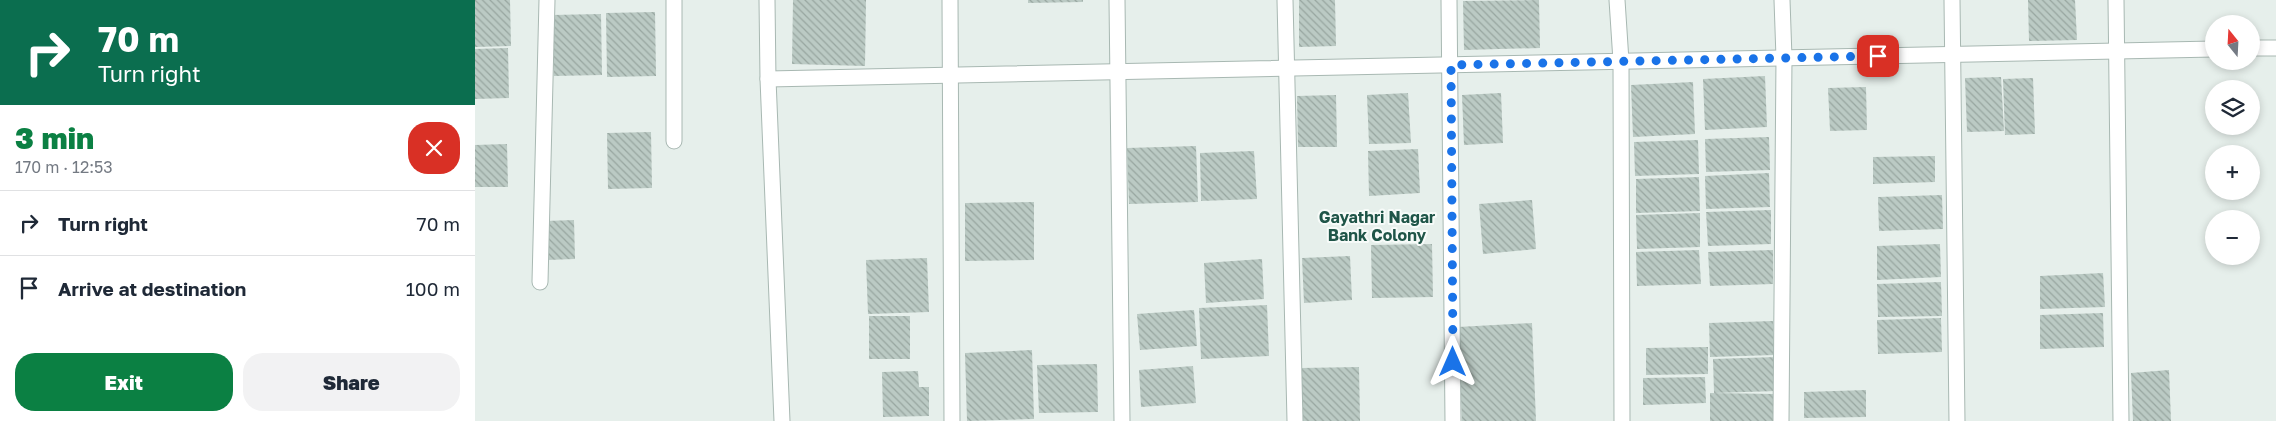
<!DOCTYPE html>
<html lang="en">
<head>
<meta charset="utf-8">
<style>
	:root { --surface:#fff; --page:#f2f2f3; --text:#1f2937; --muted:#747a83; --line:#e0e1e3; --accent:#0b8043 }
	body { margin:0; font-family:"Golos Text",sans-serif; background:var(--page); color:var(--text); height:100vh; display:flex; flex-direction:column; font-size:19px; white-space:nowrap }
	* { box-sizing:border-box; margin:0 }
	p { font-size:16px; color:var(--muted) }
	.icon { flex:none; width:28px; height:28px; fill:none; stroke:currentColor; stroke-width:2; stroke-linecap:round; stroke-linejoin:round }
	.map { position:relative; flex:1; overflow:hidden }
	.panel { display:flex; flex-direction:column; background:var(--surface); width:475px }
	.panel>* { flex:none }
	.banner { background:#0b6e4f; color:#fff; overflow:hidden }
	.needle { width:32px; rotate:342deg }
	.buttons { position:absolute; left:1730px; top:15px; display:grid; gap:10px }
	.buttons a { display:grid; place-items:center; width:55px; height:55px; border-radius:50%; background:var(--surface); box-shadow:0 2px 8px #0003; font-size:25px }
	.pin { position:absolute; display:grid; place-items:center; width:42px; height:42px; color:#fff; margin:-21px; border-radius:10px; box-shadow:0 2px 8px #0006 }
	.me { position:absolute; width:55px; margin:-28px; rotate:0deg; stroke-linejoin:round; filter:drop-shadow(0 0 4px #0008) }
	.turn { display:flex; align-items:center; gap:18px; height:105px; padding:0 15px; font-size:22px }
	.turn .icon { width:65px; height:65px; stroke-width:2.5 }
	.turn b { display:block; font-size:35px; line-height:42px }
	.round { display:grid; place-items:center; flex:none; width:52px; height:52px; border-radius:20px; background:var(--page) }
	.overview { display:flex; align-items:center; justify-content:space-between; height:85px; padding:0 15px }
	h1 { font-size:30px; font-weight:800; line-height:38px; color:var(--accent) }
	.action { display:flex; gap:10px; margin-top:auto; padding:10px 15px }
	.action a { flex:1; height:58px; border-radius:20px; background:var(--accent); color:#fff; font-size:20px; font-weight:800; line-height:58px; text-align:center }
	.action a+a { background:var(--page); color:var(--text) }
	ul { padding:0; list-style:none }
	li { display:flex; align-items:center; gap:15px; height:65px; padding:0 15px; border-top:1px solid var(--line) }
	li div { flex:1 }
	li b { display:block; font-size:19px }
	li em { font-style:normal }
	main { display:flex; flex:1; min-height:0 }
	.map>svg:first-child { display:block }
	.building { fill:url(#building-back-hatch) }
	.lines { fill:none; stroke-linecap:round; stroke-linejoin:round }
	.street-casing { stroke:#a8b8b2; stroke-width:17 }
	.street { stroke:#fff; stroke-width:15 }
	.route { stroke:#1a73e8; stroke-width:9; stroke-dasharray:0 16.2 }
	.labels { text-anchor:middle; dominant-baseline:central; stroke-width:4; stroke-linejoin:round; paint-order:stroke }
	.neighbourhood-label { font-size:16px; font-weight:bold; fill:#1f5548; stroke:#f7fbf9 }
</style>
</head>
<body>
<main>
<section class="panel">
<div class="banner">
<div class="turn"><svg class="icon" aria-label="right" viewBox="0 0 24 24"><path d="M7 20v-9h11M14 6l5 5-5 5"/></svg><div><b>70 m</b>Turn right</div></div>
</div>
<div class="overview"><div><h1>3 min</h1><p>170 m · 12:53</p></div><a class="round" style="background:#d93025;color:#fff"><svg class="icon" aria-label="close" viewBox="0 0 24 24"><path d="M6 6l12 12M18 6L6 18"/></svg></a></div>
<ul>
<li><svg class="icon" aria-label="right" viewBox="0 0 24 24"><path d="M7 20v-9h11M14 6l5 5-5 5"/></svg><div><b>Turn right</b></div><em>70 m</em></li>
<li><svg class="icon" aria-label="arrive" viewBox="0 0 24 24"><path d="M6 21V4h12l-3 4 3 4H6"/></svg><div><b>Arrive at destination</b></div><em>100 m</em></li>
</ul>
<div class="action"><a>Exit</a><a>Share</a></div>
</section>
<div class="map">
<svg width="1801" height="421" viewBox="0 0 1801 421">
	<defs>
		<pattern id="building-back-hatch" width="6" height="6" patternUnits="userSpaceOnUse" patternTransform="scale(1.25)"><rect width="6" height="6" fill="#bbcac4"/><path d="M-1 5l2 2M0 0l6 6M5-1l2 2" fill="none" stroke="#98a6a0"/></pattern>
	</defs>
	<rect width="100%" height="100%" fill="#e6efeb"/>
	<!-- building -->
	<g class="building">
		<path d="M0 0H35L36 46 0 47Z"/>
		<path d="M318 0H391L390 66 317 64Z"/>
		<path d="M553 0H608V2L553 3Z"/>
		<path d="M824 0H860L861 46 824 47Z"/>
		<path d="M1064 0 1065 48 989 50 988 1Z"/>
		<path d="M1553 0H1600L1602 40 1554 41Z"/>
		<path d="M180 12 181 76 132 77 131 13Z"/>
		<path d="M126 14 127 75 79 76 77 15Z"/>
		<path d="M33 48 34 98 0 99V49Z"/>
		<path d="M1290 76 1292 127 1230 130 1228 79Z"/>
		<path d="M1526 77 1529 131 1492 132 1490 78Z"/>
		<path d="M1558 78 1560 134 1530 135 1528 79Z"/>
		<path d="M1218 82 1220 134 1158 137 1156 85Z"/>
		<path d="M1391 87 1392 130 1355 131 1353 88Z"/>
		<path d="M933 93 936 143 894 144 892 95Z"/>
		<path d="M1026 93 1028 143 989 145 987 95Z"/>
		<path d="M861 95 862 147H823L822 96Z"/>
		<path d="M176 132 177 188 133 189 132 133Z"/>
		<path d="M1294 137 1295 170 1231 172 1230 139Z"/>
		<path d="M1223 140 1224 174 1160 176 1159 142Z"/>
		<path d="M32 144 33 187H0V145Z"/>
		<path d="M721 146 723 202 654 204 652 148Z"/>
		<path d="M943 149 945 193 894 196 893 151Z"/>
		<path d="M779 151 782 199 726 201 725 153Z"/>
		<path d="M1460 156V182L1398 184V157Z"/>
		<path d="M1294 173 1295 207 1231 209 1230 176Z"/>
		<path d="M1224 177 1225 211 1161 213V179Z"/>
		<path d="M1467 195 1468 229 1404 231 1403 197Z"/>
		<path d="M1057 200 1061 249 1008 254 1004 204Z"/>
		<path d="M559 202V260L490 261V203Z"/>
		<path d="M1296 210V244L1233 246 1231 212Z"/>
		<path d="M1225 213V247L1162 249 1161 215Z"/>
		<path d="M99 220 100 259 72 260 71 221Z"/>
		<path d="M957 244 958 297 897 298 896 245Z"/>
		<path d="M1465 244 1466 277 1402 280V246Z"/>
		<path d="M1224 250 1226 284 1162 286 1161 252Z"/>
		<path d="M1298 250V284L1235 286 1233 252Z"/>
		<path d="M875 256 877 300 829 303 827 258Z"/>
		<path d="M452 258 454 312 393 314 391 260Z"/>
		<path d="M787 259 789 299 731 303 729 263Z"/>
		<path d="M1628 273 1630 307 1565 309V276Z"/>
		<path d="M1466 282 1467 316 1403 317 1402 284Z"/>
		<path d="M792 305 794 356 726 359 724 308Z"/>
		<path d="M719 310 722 346 665 350 662 314Z"/>
		<path d="M1628 313 1629 347 1565 349V315Z"/>
		<rect x="394" y="316" width="41" height="43"/>
		<path d="M1466 318 1467 352 1403 354 1402 320Z"/>
		<path d="M1298 321 1299 355 1235 357 1234 323Z"/>
		<path d="M1057 323 1061 421H987L983 327Z"/>
		<path d="M1233 347V374L1171 375V348Z"/>
		<path d="M557 350 559 419 492 421 490 353Z"/>
		<path d="M1302 357V391L1239 393 1238 359Z"/>
		<path d="M622 364 623 412 564 413 562 365Z"/>
		<path d="M718 366 721 403 666 407 664 370Z"/>
		<path d="M884 367 885 421H827L826 368Z"/>
		<path d="M1694 370 1696 421H1658L1656 373Z"/>
		<path d="M443 371 444 387H454V416L408 417 407 372Z"/>
		<path d="M1230 377 1231 403 1168 405V378Z"/>
		<path d="M1391 390V417L1329 418V392Z"/>
		<path d="M1235 393 1299 394V421H1235Z"/>
	</g>
	<g class="lines">
		<defs>
			<g id="street">
				<path d="M199 0V141"/>
				<path d="M292 0 293 79 307 421"/>
				<path d="M475 0 477 421"/>
				<path d="M642 0 647 421"/>
				<path d="M810 0 820 421"/>
				<path d="M974 0 978 421"/>
				<path d="M1142 0 1146 61 1147 421"/>
				<path d="M1477 0 1482 421"/>
				<path d="M1641 0 1646 421"/>
				<path d="M1776 48H1801"/>
				<path d="M293 79 1739 49"/>
				<path d="M65 282 72 0"/>
				<path d="M1306 421 1309 58 1307 0"/>
			</g>
		</defs>
		<!-- street casing -->
		<use href="#street" class="street-casing"/>
		<!-- street -->
		<use href="#street" class="street"/>
	</g>
	<g class="lines">
		<!-- route -->
		<path class="route" d="M978 362 976 65 1403 56"/>
	</g>
	<g class="labels">
		<!-- neighbourhood labels -->
		<g class="neighbourhood-label">
			<text x="902" y="217">Gayathri Nagar<tspan x="902" dy="18">Bank Colony</tspan></text>
		</g>
	</g>
</svg>
<div class="buttons">
<a><svg class="needle" viewBox="-14 -14 28 28"><path d="M0-13l5 13h-10z" fill="#e53935"/><path d="M0 13l5-13h-10z" fill="#747a83"/></svg></a>
<a><svg class="icon" aria-label="layers" viewBox="0 0 24 24"><path d="M12 4l9 5-9 5-9-5zM3 14l9 5 9-5"/></svg></a>
<a>+</a>
<a>−</a>
</div>
<div class="pin" style="left:1403px;top:56px;background:#d93025"><svg class="icon" aria-label="arrive" viewBox="0 0 24 24"><path d="M6 21V4h12l-3 4 3 4H6"/></svg></div>
<svg class="me" style="left:978px;top:362px" viewBox="-20 -20 40 40"><path d="M0-17L14 15 0 8-14 15z" fill="#1a73e8" stroke="#fff" stroke-width="4"/></svg>
</div>
</main>
</body>
</html>
